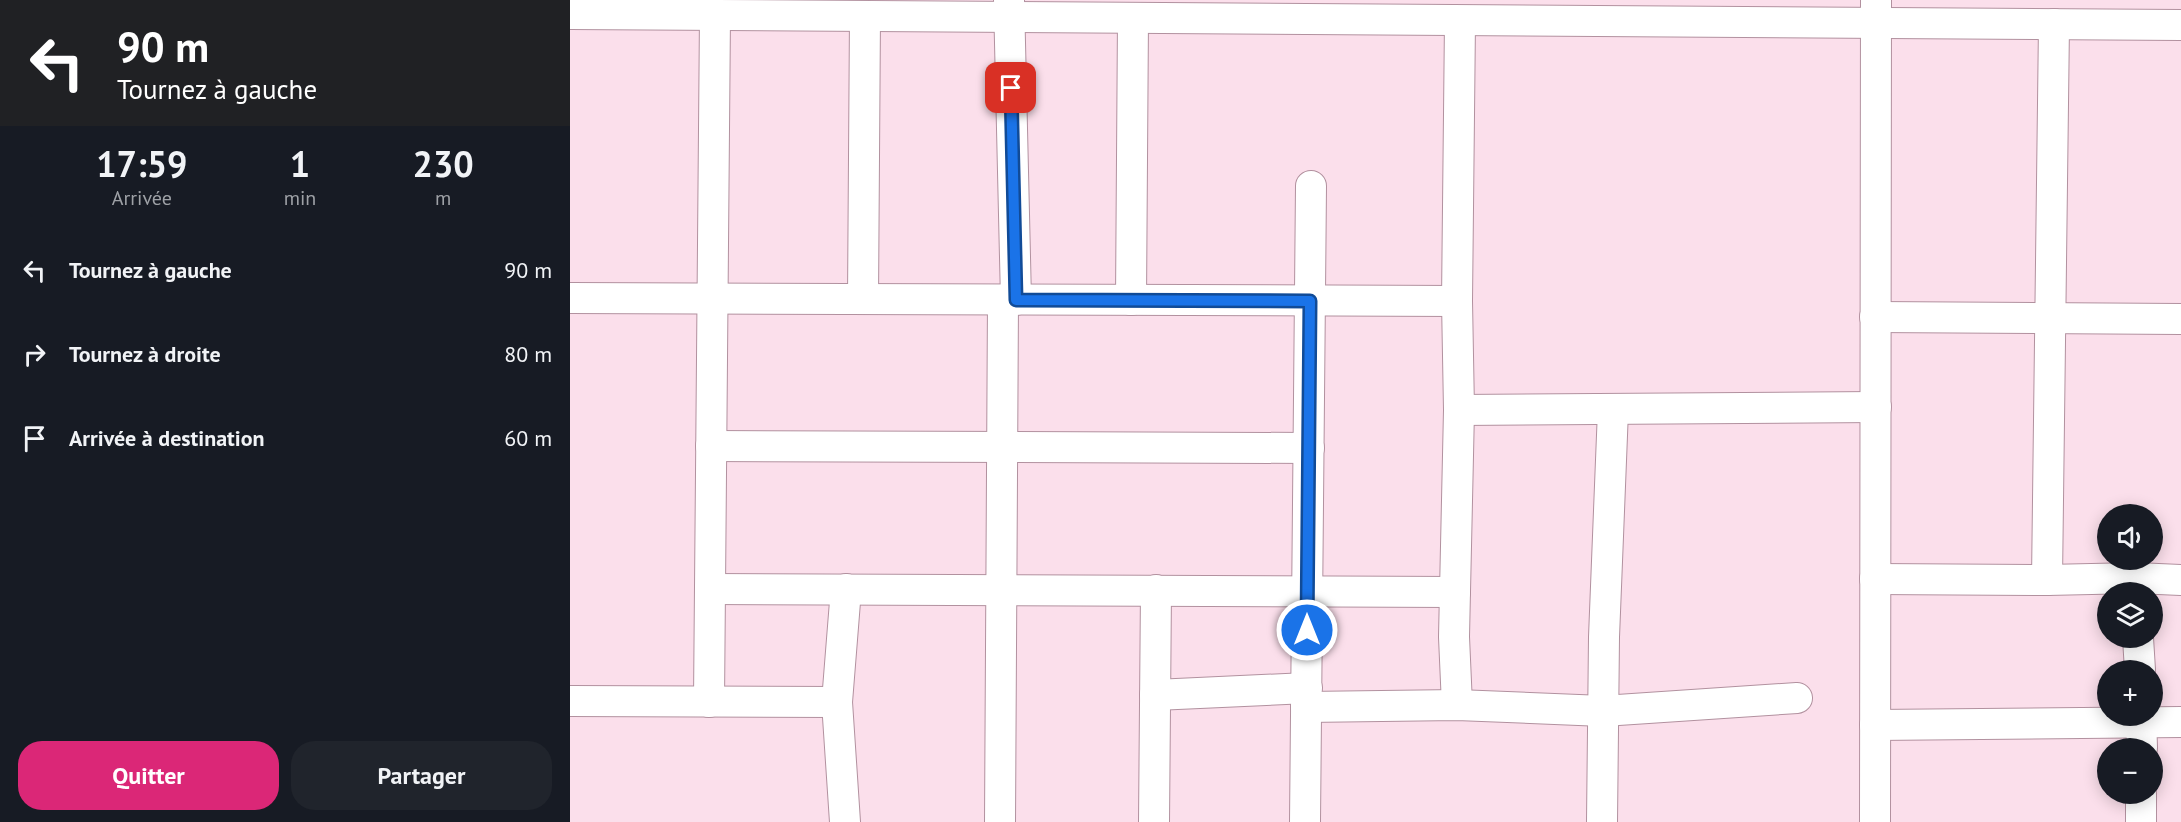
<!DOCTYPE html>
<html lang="fr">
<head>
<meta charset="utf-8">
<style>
	:root { --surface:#171b24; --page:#20242c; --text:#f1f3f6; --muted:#9ea1a6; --accent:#db2777 }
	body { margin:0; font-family:"PT Sans",sans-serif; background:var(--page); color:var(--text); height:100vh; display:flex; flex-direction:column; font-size:22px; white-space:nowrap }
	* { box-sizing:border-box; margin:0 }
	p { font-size:20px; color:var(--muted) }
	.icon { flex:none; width:33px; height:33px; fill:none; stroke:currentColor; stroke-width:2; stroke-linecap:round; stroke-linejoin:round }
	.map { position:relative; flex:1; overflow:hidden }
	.drawer { display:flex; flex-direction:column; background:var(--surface); width:570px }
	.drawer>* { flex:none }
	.hud { background:#202124; color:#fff; overflow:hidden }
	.tools { position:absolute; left:1527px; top:504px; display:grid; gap:12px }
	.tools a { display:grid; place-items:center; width:66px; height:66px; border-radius:50%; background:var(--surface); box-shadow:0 3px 15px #0003; font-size:30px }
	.pin { position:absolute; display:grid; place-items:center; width:51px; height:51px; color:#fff; margin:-26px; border-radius:12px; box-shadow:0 3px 9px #0006 }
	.me { position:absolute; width:66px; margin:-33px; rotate:0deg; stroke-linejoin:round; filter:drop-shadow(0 0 4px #0008) }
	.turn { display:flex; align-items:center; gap:21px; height:126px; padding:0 18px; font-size:27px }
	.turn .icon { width:78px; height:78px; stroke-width:2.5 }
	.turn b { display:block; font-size:42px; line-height:51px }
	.eta { display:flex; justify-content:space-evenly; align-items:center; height:102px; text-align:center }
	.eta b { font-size:36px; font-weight:700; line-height:42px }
	.primary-button { display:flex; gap:12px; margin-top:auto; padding:12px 18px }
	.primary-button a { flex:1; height:69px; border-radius:24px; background:var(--accent); color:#fff; font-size:24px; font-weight:700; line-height:69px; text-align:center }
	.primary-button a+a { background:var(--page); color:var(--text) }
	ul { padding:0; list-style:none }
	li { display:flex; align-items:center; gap:18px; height:84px; padding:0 18px }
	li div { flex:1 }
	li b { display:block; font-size:22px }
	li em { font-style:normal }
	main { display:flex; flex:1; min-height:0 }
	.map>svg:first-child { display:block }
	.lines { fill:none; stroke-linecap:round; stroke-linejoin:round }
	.minor-casing { stroke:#b2919f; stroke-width:32 }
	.minor { stroke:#fff; stroke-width:30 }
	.route-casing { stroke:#114b97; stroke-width:15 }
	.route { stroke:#1a73e8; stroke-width:10 }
</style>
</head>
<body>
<main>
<section class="drawer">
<div class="hud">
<div class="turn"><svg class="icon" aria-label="left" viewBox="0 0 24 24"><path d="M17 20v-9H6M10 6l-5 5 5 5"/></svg><div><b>90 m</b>Tournez à gauche</div></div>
</div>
<div class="eta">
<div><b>17:59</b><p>Arrivée</p></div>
<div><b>1</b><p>min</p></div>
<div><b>230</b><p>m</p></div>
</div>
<ul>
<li><svg class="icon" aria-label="left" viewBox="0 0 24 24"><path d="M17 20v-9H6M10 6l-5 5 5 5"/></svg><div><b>Tournez à gauche</b></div><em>90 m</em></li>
<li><svg class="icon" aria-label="right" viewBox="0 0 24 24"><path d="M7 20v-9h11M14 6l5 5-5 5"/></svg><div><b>Tournez à droite</b></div><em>80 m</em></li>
<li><svg class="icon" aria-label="arrive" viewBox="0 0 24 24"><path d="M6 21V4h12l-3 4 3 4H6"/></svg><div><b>Arrivée à destination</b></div><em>60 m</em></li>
</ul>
<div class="primary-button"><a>Quitter</a><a>Partager</a></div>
</section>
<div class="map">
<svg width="1611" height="822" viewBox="0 0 1611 822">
	<rect width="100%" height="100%" fill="#fbdfeb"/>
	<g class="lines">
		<defs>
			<g id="minor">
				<path d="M439 0 446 300"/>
				<path d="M0 14 1611 25"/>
				<path d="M0 298 887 301"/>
				<path d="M293 299 295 16"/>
				<path d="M561 300 563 18"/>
				<path d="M1305 317 1611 319"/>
				<path d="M889 410 1306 407"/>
				<path d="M141 446 739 448"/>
				<path d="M1305 579 1477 580 1566 578 1611 580"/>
				<path d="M1477 580 1484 24"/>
				<path d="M140 589 885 592"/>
				<path d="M1568 638 1570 670"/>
				<path d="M585 695 737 688"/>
				<path d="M0 701 267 702"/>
				<path d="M139 702 145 15"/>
				<path d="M887 705 884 637 889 410 887 301 890 21"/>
				<path d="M736 707 887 705 1033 711 1227 698"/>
				<path d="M1571 716 1572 748"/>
				<path d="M1305 725 1611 722"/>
				<path d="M275 822 267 702 276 589"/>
				<path d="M430 822 433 300"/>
				<path d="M584 822 586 590"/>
				<path d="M735 822 741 186"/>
				<path d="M1032 822 1034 637 1043 410"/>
				<path d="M1305 822 1306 0"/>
				<path d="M1571 822V794"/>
			</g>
		</defs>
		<!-- minor casing -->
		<use href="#minor" class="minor-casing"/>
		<!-- minor -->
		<use href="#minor" class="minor"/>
	</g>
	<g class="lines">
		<defs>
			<path id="route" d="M441 88 446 300 740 301 737 630"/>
		</defs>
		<!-- route casing -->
		<use href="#route" class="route-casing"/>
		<!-- route -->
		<use href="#route" class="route"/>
	</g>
</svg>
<div class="tools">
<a><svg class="icon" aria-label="sound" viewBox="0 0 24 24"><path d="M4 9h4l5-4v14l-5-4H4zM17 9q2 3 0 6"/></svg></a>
<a><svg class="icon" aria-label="layers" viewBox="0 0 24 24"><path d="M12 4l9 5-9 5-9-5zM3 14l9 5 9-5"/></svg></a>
<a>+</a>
<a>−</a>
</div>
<div class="pin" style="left:441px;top:88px;background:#d93025"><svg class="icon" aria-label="arrive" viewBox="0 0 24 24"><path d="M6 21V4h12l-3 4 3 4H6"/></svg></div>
<svg class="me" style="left:737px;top:630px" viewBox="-20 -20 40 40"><circle r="17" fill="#1a73e8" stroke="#fff" stroke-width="3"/><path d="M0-11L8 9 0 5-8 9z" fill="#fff"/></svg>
</div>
</main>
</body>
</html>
